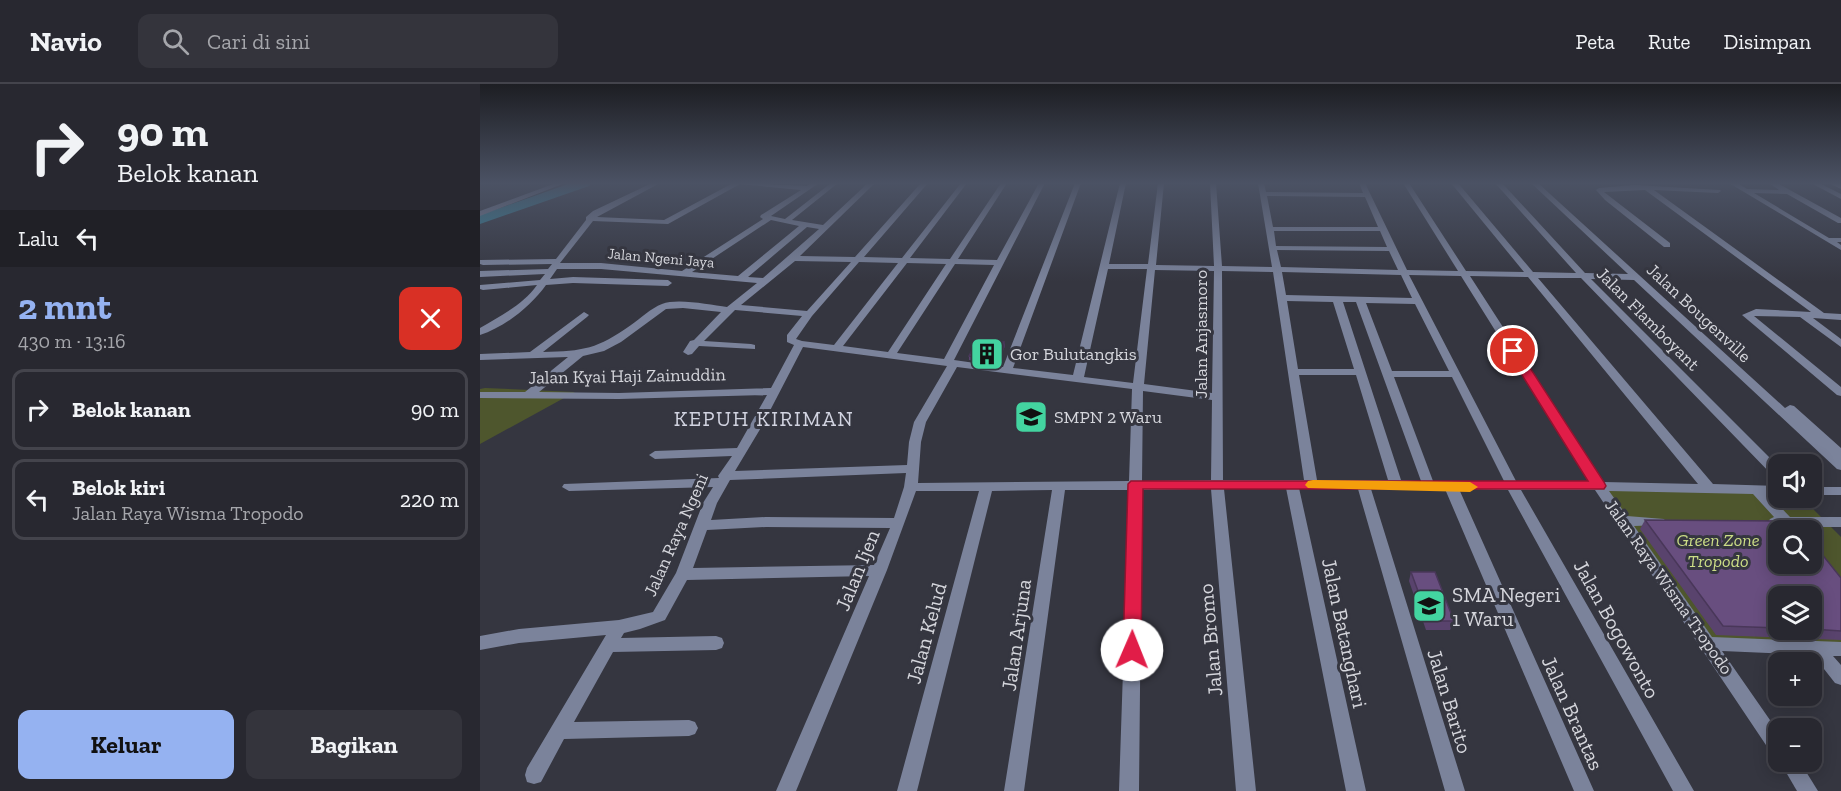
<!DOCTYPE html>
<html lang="id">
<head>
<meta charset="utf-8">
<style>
	:root { --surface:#282830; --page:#34343c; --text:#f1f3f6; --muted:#a5a6ab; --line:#44444c; --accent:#95b2f1 }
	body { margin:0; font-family:"Zilla Slab",serif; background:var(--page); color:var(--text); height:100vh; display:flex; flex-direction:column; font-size:22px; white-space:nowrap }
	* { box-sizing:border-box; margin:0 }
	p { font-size:20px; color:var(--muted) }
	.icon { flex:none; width:33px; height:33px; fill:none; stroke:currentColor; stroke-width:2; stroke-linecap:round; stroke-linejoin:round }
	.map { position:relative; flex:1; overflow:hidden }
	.panel { display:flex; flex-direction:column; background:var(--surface); width:480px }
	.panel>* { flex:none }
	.hud { background:#282830; color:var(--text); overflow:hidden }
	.tools { position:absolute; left:1288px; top:370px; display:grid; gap:12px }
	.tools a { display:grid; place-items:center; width:54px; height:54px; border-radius:12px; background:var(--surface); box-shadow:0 3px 15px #0003,0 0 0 2px var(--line); font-size:30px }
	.pin { position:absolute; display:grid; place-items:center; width:51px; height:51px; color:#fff; margin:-26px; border:3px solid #fff; border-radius:50%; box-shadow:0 2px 6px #0007 }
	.me { position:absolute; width:66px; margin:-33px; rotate:1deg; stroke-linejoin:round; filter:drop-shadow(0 0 4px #0008) }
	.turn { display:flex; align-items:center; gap:21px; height:126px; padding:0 18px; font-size:27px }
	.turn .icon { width:78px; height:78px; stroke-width:2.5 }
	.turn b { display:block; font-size:42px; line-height:51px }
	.then { display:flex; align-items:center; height:57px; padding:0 18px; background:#0003; gap:12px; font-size:22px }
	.round { display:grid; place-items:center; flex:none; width:63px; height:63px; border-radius:12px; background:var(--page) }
	.overview { display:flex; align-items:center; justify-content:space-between; height:102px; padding:0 18px }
	h1 { font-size:36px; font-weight:800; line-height:45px; color:var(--accent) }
	.primary-button { display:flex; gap:12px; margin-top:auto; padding:12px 18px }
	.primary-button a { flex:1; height:69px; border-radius:12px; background:var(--accent); color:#111; font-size:24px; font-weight:800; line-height:69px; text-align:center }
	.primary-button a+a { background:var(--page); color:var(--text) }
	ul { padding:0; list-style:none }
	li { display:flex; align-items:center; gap:18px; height:81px; margin:0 12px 9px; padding:0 6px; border:3px solid var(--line); border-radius:12px }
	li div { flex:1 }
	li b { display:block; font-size:22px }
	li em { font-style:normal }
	header { display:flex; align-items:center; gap:36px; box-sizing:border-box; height:84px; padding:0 30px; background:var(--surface); border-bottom:2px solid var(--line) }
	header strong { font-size:28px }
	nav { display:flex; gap:33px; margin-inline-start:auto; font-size:21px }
	.search { width:420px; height:54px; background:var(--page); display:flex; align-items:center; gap:15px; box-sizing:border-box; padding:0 21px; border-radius:12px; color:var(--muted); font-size:22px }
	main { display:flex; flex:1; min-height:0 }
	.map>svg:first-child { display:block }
	.green { fill:#4e562d; fill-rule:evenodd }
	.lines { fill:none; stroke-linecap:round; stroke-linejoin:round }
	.river { fill:#348399; fill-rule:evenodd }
	.minor { fill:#7b839b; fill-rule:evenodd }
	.tertiary { fill:#7b839b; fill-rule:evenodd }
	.wall { fill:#59436d; fill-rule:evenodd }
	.shaded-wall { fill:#493759 }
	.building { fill:#684e7f; stroke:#493759; stroke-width:1.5 }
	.route { fill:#e11d48; stroke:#92132f; stroke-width:1.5 }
	.slow { fill:#f59e0b }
	.labels { text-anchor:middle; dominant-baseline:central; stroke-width:6; stroke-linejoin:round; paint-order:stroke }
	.far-street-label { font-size:15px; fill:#d5d6dc; stroke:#353640 }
	.street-label { font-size:18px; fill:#d5d6dc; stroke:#353640 }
	.poi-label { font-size:18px; fill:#d5d6dc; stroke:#353640; text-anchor:start }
	.park-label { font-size:18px; font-style:italic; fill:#cbdd86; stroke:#353640 }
	.quarter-label { font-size:21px; letter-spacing:1.5px; fill:#d2d4e1; stroke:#353640 }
	.near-street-label { font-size:21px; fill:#d5d6dc; stroke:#353640 }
	.near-poi-label { font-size:21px; fill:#d5d6dc; stroke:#353640; text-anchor:start }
</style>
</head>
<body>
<header>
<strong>Navio</strong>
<div class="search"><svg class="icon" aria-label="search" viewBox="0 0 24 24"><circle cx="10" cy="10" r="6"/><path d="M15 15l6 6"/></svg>Cari di sini</div>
<nav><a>Peta</a><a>Rute</a><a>Disimpan</a></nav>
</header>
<main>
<section class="panel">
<div class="hud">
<div class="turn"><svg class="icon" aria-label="right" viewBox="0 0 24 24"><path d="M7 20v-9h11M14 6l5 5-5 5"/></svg><div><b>90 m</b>Belok kanan</div></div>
<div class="then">Lalu<svg class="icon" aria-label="left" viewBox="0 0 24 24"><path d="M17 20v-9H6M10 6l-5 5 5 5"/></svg></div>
</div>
<div class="overview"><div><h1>2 mnt</h1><p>430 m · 13:16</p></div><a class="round" style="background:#d93025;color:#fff"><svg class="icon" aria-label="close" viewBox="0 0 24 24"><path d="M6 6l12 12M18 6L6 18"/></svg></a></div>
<ul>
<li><svg class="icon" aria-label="right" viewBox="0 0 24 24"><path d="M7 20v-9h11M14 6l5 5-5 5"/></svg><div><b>Belok kanan</b></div><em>90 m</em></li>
<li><svg class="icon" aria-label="left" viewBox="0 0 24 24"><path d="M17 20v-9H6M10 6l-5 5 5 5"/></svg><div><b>Belok kiri</b><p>Jalan Raya Wisma Tropodo</p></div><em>220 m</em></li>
</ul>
<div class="primary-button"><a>Keluar</a><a>Bagikan</a></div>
</section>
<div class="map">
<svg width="1361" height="707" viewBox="0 0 1361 707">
	<rect width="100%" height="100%" fill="#353640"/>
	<!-- green -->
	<g class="green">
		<path d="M5 304 95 308 0 360V305Z"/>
		<path d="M1119 402 1299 406V414H1322L1361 453V565L1229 560ZM1299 447H1332V480H1299ZM1299 513H1332V546H1299Z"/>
	</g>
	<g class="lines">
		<!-- river -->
		<path class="river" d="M91 99H111L109 102 0 140V131Z"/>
		<!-- minor -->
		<g class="minor">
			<path d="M172 99H180L117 133 184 136 253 99 327 102 331 99H339L291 132 305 135 351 99H358L312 136 343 141 388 99H395L320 172 375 173 441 99H448L384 173 422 174 481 99H487L430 174 470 175 521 99H527L478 175 517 176 559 99H565L474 276 523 283 595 99H601L533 284 593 291 640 99H646L629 180H668L678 99H684L676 181 734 182 730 99H736L742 182 792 183 778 99H784L786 108 883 109 879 99H885L927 186 978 187 923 99H929L986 187 1044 188 971 99H978L1053 188 1096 189 1015 99H1022L1105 189 1148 190 1051 99H1058L1305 324 1310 321 1314 322 1361 364V386L1357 385 1154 196 1111 195 1299 383V394L1294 393 1101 194H1058L1233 400 1299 402V410H1288L1310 433H1361V443H1319L1322 447H1307L1303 443 1290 441 1288 438 1290 435 1294 433 1273 410 1129 407 1147 432 1184 435 1186 438 1184 441 1154 442 1232 553 1361 558V572H1353L1361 581V601L1355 599 1333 571 1242 567 1299 649V673L1292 670 1115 406H1041L1214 707H1193L1028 406 979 405 1114 707H1094L965 405H891L985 707H965L878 405 819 404 886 707H866L806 404 744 405 776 707H756L731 405 662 406 659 707H639L649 406H585L544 707H524L572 406 512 407 437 707H417L499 407H436L407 486 316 707H296L389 492 207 496 185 536 160 545 144 549 141 554 236 552 242 554 244 559 242 564 236 566 133 568 94 638 209 636 215 638 218 644 215 650 209 652 84 655 61 698 54 700 47 698 45 691 47 684 126 551 39 559 0 566V552L39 545 139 536 173 528 196 489 223 419 233 403 89 407 82 403 84 400 239 394 238 392 252 372 175 375 169 371 175 367 257 364 287 311 139 315 0 314V308H45L88 273 0 276V270L50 268 104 228 109 231 107 233 63 268C104 267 117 265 151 241 160 235 171 224 182 220 198 214 230 221 247 223L277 199 121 185H77L70 195 93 193 188 196 192 199 188 202 93 199 66 201C51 222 25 243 0 251V244C20 232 43 221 57 201L3 206 0 205V201L60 196 65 190 0 193V187L68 185 72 180 3 181 0 180V176L76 175 106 136V133L113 127ZM260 100 321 106 281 131 280 133 283 135 202 187 121 179H80L113 137 188 140ZM787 112 885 113 898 143H793ZM291 136 319 142 258 192 212 188ZM327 143 339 145 283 194 268 193ZM794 147H900L907 163 796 162ZM797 166 909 167 918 186 801 183ZM315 177 371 178 327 227 261 221ZM379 178 418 179 354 261 322 257 316 255 332 232ZM427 179 466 180 408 268 363 262ZM475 180 514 181 464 275 417 269ZM628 185H667L653 299 604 293ZM675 186 734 187 732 309 664 300ZM742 187 793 188 824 396H743ZM802 188 921 191 932 214 806 211ZM929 191 981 192 1110 398 1036 397ZM990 192 1048 193 1218 400 1123 398ZM807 217 853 218 874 285H818ZM863 218H876L941 397 921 396ZM886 219 935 220 969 287H912ZM203 224 241 228 214 256 210 257 203 268 208 271 212 270 219 262 275 265V261L271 260 224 257 255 226 322 232 307 251V258L314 261 291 304 139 309 59 308 103 272 124 267 141 258 186 225ZM323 263 467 282 434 338 429 358 427 381 255 387 282 342ZM477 283 652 305 649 397 438 399 441 358 446 338ZM819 291H876L908 396H837ZM914 293H972L1024 397H953ZM663 307 732 316 731 396 662 397ZM426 389 424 403 414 434 286 433 231 436 237 419 250 396ZM286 443 410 444 394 481 213 484 227 446Z"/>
			<path d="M1249 99H1257L1267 105 1299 106 1289 99H1297L1361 134V139H1358L1307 110 1274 109 1349 154H1361V158H1357L1361 161V166Z"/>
			<path d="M1331 99H1339L1361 110V115Z"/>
			<path d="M1350 99 1361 100V105L1351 100Z"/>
			<path d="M1154 101 1240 106 1241 107 1238 109 1174 106 1344 229 1361 230V236L1333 234 1361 255V263L1320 233 1274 232 1361 303V312L1357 311 1262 231 1276 225 1331 228 1165 106 1124 108 1190 159V163H1184L1125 116 1116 106 1119 104Z"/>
			<rect x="1332" y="403" width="29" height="8"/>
			<path d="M1300 678H1320L1338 707H1317Z"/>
		</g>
		<!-- tertiary -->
		<path class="tertiary" d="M76 99H85L0 132V127Z"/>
	</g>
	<!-- wall -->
	<g class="wall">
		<path d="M524 258 525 262 518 279 489 276V272Z"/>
		<path d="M1165 436 1361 494V556L1236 551 1160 445ZM1299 513H1332V546H1299Z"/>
		<path d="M931 488 974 537 970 546H946L929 497Z"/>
	</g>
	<!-- shaded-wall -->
	<path class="shaded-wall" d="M524 258 525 262 518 279 517 275Z"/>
	<!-- building -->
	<g class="building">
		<path d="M496 258H524L517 275 489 272Z"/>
		<path d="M1165 436 1309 437 1319 447H1299V480H1332V460L1337 464 1361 494V547L1332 545V513H1299V544L1243 542Z"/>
		<path d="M931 488H955L974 537H949Z"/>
	</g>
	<!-- sky -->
	<linearGradient id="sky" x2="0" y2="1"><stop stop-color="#1d1e23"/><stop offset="0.5" stop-color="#4b5264"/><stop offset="1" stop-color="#4b5264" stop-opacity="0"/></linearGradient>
	<rect width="1361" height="198" fill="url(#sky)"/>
	<!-- route -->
	<path class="route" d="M1033 263 1039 267 1124 398 1126 402 1124 405H663L661 566 659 571 652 573 645 571 643 566 648 400 651 397H1108L1027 267Z"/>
	<!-- slow -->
	<path class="slow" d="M833 396 990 398 998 403 990 408 828 404 825 401 828 397Z"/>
	<!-- icons -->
	<defs>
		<symbol id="building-square" viewBox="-11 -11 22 22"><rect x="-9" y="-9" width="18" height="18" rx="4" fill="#43d4a0" stroke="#353640"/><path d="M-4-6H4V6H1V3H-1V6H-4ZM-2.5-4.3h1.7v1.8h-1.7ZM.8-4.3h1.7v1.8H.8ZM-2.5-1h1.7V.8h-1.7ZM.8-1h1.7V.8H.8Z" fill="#111"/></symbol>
		<symbol id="school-square" viewBox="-11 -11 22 22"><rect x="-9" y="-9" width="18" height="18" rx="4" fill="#43d4a0" stroke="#353640"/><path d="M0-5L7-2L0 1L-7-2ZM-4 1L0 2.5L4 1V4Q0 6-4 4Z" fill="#111"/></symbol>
	</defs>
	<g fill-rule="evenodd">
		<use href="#building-square" x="488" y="251" width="38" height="38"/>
		<use href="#school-square" x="532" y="314" width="38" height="38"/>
		<use href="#school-square" x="930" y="503" width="38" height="38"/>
	</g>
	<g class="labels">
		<!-- far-street labels -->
		<g class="far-street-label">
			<text transform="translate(181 174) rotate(5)">Jalan Ngeni Jaya</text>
		</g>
		<!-- street labels -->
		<g class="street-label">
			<text transform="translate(1219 229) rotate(43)">Jalan Bougenville</text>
			<text transform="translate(1168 235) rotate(45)">Jalan Flamboyant</text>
			<text transform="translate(721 250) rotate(-90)">Jalan Anjasmoro</text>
			<text transform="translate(147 292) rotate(-1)">Jalan Kyai Haji Zainuddin</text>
			<text transform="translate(196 451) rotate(-66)">Jalan Raya Ngeni</text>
			<text transform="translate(1189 503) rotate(55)">Jalan Raya Wisma Tropodo</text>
		</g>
		<!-- poi labels -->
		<g class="poi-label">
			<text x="530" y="270">Gor Bulutangkis</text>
			<text x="574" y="333">SMPN 2 Waru</text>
		</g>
		<!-- park labels -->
		<g class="park-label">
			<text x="1238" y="456">Green Zone<tspan x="1238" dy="21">Tropodo</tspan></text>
		</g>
		<!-- quarter labels -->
		<g class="quarter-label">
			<text x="284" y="334">KEPUH KIRIMAN</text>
		</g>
		<!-- near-street labels -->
		<g class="near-street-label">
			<text transform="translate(377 486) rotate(-68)">Jalan Ijen</text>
			<text transform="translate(1137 545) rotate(61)">Jalan Bogowonto</text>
			<text transform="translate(446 549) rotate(-75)">Jalan Kelud</text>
			<text transform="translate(865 549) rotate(78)">Jalan Batanghari</text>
			<text transform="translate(536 551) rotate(-82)">Jalan Arjuna</text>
			<text transform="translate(730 556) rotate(-95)">Jalan Bromo</text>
			<text transform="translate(970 617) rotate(73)">Jalan Barito</text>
			<text transform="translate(1093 629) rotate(66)">Jalan Brantas</text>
		</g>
		<!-- near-poi labels -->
		<g class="near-poi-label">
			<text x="972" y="510">SMA Negeri<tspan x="972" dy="24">1 Waru</tspan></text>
		</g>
	</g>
</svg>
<div class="tools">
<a><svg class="icon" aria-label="sound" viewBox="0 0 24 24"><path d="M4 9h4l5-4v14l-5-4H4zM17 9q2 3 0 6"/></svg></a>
<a><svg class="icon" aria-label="search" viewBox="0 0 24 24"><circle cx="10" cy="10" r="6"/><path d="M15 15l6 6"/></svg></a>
<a><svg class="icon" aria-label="layers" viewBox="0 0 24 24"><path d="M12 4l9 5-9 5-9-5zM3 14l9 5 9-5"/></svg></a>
<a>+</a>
<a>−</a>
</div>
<div class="pin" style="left:1033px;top:267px;background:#d93025"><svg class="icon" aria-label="arrive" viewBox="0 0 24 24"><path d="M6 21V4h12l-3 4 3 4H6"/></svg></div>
<svg class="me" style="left:652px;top:566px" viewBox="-20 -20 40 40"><circle r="19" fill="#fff"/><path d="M0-13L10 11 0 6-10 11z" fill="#e11d48"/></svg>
</div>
</main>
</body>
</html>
